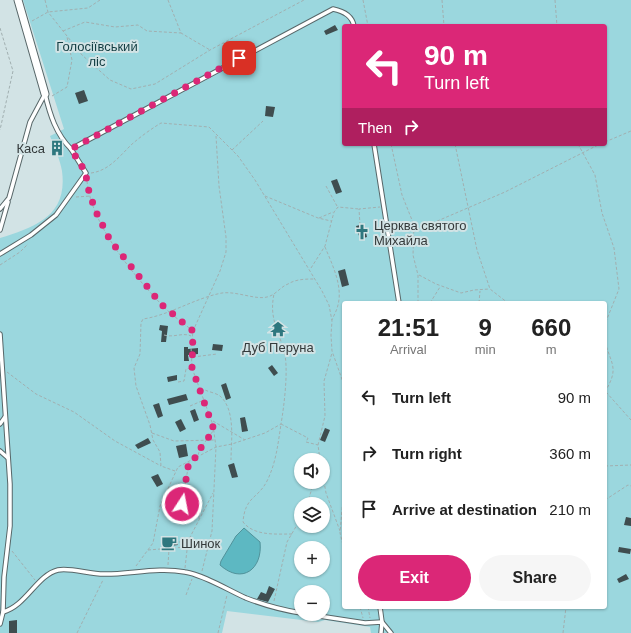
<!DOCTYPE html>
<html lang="en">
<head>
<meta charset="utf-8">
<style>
	:root { --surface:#fff; --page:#f6f6f6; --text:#222; --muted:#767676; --accent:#db2777 }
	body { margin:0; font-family:Helvetica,sans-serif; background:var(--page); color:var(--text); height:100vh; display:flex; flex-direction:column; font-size:15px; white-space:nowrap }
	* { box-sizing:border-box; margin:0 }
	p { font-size:13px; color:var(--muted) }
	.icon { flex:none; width:22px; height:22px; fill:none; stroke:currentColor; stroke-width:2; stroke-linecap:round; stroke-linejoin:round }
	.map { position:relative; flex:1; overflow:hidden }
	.drawer { position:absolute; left:342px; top:301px; width:265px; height:308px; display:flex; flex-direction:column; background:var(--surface); border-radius:4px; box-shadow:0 1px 3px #0004 }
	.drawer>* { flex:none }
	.banner { position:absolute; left:342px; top:24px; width:265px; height:122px; border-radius:4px; box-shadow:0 1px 3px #0004; background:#db2777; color:#fff; overflow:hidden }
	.buttons { position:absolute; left:294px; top:453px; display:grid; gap:8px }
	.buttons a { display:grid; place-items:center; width:36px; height:36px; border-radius:50%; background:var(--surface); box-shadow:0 1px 3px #0004; font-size:20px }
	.pin { position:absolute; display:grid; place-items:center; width:34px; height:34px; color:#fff; margin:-17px; border-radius:8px; box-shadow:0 2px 6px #0006 }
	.me { position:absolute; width:44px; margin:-22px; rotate:11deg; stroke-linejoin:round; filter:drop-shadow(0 0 3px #0008) }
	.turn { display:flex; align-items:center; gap:14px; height:84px; padding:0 16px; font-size:18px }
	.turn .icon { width:52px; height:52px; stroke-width:2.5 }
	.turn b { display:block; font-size:28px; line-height:34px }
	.then { display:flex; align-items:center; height:38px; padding:0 16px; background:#0003; gap:8px; font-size:15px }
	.eta { display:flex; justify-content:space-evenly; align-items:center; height:68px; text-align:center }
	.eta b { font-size:24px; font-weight:600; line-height:28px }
	.cta { display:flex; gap:8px; margin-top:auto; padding:8px 16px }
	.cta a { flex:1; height:46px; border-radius:24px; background:var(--accent); color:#fff; font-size:16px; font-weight:600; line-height:46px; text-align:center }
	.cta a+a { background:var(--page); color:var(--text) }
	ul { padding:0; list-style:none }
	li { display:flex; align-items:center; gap:12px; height:56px; padding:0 16px }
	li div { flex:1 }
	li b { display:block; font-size:15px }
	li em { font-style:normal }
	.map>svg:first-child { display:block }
	.green { fill:#9bd7de; fill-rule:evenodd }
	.water { fill:#5db8c2; stroke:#51929a }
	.building { fill:#3f4d4f }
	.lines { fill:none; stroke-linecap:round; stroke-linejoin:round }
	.service-casing { stroke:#586769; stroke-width:5.5 }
	.minor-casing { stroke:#586769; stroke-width:9 }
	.path { stroke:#a1afb0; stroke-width:1; stroke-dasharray:3 2; stroke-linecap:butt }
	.service { stroke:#fff; stroke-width:3.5 }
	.minor { stroke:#fff; stroke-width:7 }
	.route { stroke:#db2777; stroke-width:7; stroke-dasharray:0 12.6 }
	.labels { text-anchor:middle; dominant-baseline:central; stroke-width:4; stroke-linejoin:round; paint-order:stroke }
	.park-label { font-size:13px; fill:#123d42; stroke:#d2e3e5 }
	.poi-label { font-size:13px; fill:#343a3b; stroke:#d2e3e5; text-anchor:start }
</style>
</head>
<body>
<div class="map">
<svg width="631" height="633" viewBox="0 0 631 633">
	<rect width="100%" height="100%" fill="#d2e3e5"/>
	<!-- green -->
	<path class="green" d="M23 0H631V633H371L370 627 325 620 318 622 227 611 222 633H0V238C35 227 68 216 62 171 60 159 54 147 50 136L64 129ZM344 26H605V144H344ZM344 303H605V607H344ZM301 460H323V482H301ZM301 504H323V526H301ZM301 548H323V570H301ZM301 592H323V614H301Z"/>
	<!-- water -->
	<path class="water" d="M244 528 260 542C263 569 242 585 220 565L221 561 236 536Z"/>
	<!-- building -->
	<g class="building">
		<path d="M335 25 338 30 326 35 324 31Z"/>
		<path d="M84 90 88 101 79 104 75 93Z"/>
		<path d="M266 106 275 107 273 117 265 116Z"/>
		<path d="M337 179 342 192 336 194 331 181Z"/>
		<path d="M364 224 367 237 360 239 356 226Z"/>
		<path d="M345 269 349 285 342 287 338 271Z"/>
		<path d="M160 325 168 326 166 342H161L162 331 159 330Z"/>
		<path d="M213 344 223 345 222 351 212 350Z"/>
		<path d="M184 347H188V349L198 348V354L188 355 189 361H184Z"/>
		<path d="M272 365 278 373 274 376 268 368Z"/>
		<path d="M177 375V380L168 382 167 377Z"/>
		<path d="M226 383 231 398 226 400 221 385Z"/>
		<path d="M186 394 188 400 169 405 167 399Z"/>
		<path d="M159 403 163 416 158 418 153 405Z"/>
		<path d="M195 409 199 420 194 422 190 411Z"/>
		<path d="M245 417 248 431 242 432 240 418Z"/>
		<path d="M181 419 186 429 180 432 175 422Z"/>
		<path d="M325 428 330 430 325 442 320 440Z"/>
		<path d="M148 438 151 443 138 449 135 445Z"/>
		<path d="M186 444 188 456 179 458 176 446Z"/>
		<path d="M234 463 238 477 232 478 228 465Z"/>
		<path d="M158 474 163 484 157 487 151 477Z"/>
		<path d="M189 492 196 493 195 505 188 504Z"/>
		<path d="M626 517 631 518V526L624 525Z"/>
		<path d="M176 537 178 545 162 547 161 539Z"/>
		<path d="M619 547 631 549 630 554 618 552Z"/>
		<path d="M626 574 629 579 619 583 617 579Z"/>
		<path d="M269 586 275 589 268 602 257 599 261 592 266 594Z"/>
		<path d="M17 620V633H9V621Z"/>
	</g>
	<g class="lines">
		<defs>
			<g id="service">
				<path d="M45 94C50 115 56 134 71 149L333 9C343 11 352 15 354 26"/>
				<path d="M374 144 399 303"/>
				<path d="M0 209 9 198 30 122 45 94"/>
				<path d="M0 230 8 202"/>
				<path d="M0 254 31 235 56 215 86 173 71 149"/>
				<path d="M0 334 10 484V526L4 577 3 612C26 606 37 575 58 570 70 567 92 575 106 574 131 574 159 567 185 572 204 575 228 590 246 598 264 605 282 610 301 613"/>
				<path d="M0 424 5 417"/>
				<path d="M0 451 8 458"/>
				<path d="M380 607 382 622 391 633"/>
				<path d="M306 614 365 623 382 622 381 633"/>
				<path d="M0 624 3 612"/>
			</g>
			<path id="minor" d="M18 0 45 94"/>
		</defs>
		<!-- service casing -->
		<use href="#service" class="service-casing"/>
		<!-- minor casing -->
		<use href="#minor" class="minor-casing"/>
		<!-- path -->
		<g class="path">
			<path d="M45 0 48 12 82 55 110 80 131 89 155 84 210 50 304 0"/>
			<path d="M168 0 181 33 210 50"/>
			<path d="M363 0 368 26"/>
			<path d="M442 0 444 26"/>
			<path d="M555 0 557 26"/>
			<path d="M32 21 48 12 88 8 100 0"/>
			<path d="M0 28 13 71 0 130"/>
			<path d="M63 31 85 22 115 27 138 25 147 31 181 33"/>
			<path d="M52 96 67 87 72 60 67 37"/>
			<path d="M605 142 631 131"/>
			<path d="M391 144 402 195 414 225 413 255 418 275V303"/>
			<path d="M455 144 477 250 490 289 508 303"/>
			<path d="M578 144 595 175 602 213 614 248 619 289 605 324"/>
			<path d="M232 150 263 121"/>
			<path d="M91 173C108 171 119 157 131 145 140 137 151 129 161 123L209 127 238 156 255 180 322 291 329 305 332 321 331 335 332 351 344 385"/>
			<path d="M87 181C91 224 132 273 160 303 170 314 182 322 193 331"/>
			<path d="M326 186 337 206"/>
			<path d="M265 196 318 218 331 221"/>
			<path d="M76 197 91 196"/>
			<path d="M319 218 333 212"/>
			<path d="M360 225 359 209 380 207"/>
			<path d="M414 231 505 192 600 144"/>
			<path d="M325 247C332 264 343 286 338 305 337 310 334 315 332 320"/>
			<path d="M0 265 20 252 28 244"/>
			<path d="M311 268 325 246 334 212 338 207 359 209"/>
			<path d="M419 275 436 284 461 293 474 290 489 289"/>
			<path d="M430 303 440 287"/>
			<path d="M479 303 480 291"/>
			<path d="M164 335C174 338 183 332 191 336"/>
			<path d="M605 342C612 366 619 368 605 392"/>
			<path d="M193 357 217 354"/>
			<path d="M7 372 36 394 74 412 115 441 161 466"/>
			<path d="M178 382 184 381 186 369 191 368"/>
			<path d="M201 392 205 390C209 392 216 393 220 396 236 410 231 441 231 460"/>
			<path d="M606 392 631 420"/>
			<path d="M190 406 204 400"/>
			<path d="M213 421 245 440"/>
			<path d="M152 433 174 441 215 440"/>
			<path d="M198 455 200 449 213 431"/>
			<path d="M320 460 318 445 325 416 324 381 332 353"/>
			<path d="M189 462 182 504 190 506 199 513V519"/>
			<path d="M605 466 631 465"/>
			<path d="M175 471 161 466 160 452 153 440 150 425 136 386 134 368 140 354 141 323 143 319C170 315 195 298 222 293 237 291 255 300 267 297 276 295 280 287 288 284 296 279 306 279 315 279"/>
			<path d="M323 476 326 493 340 531"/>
			<path d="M344 487 340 533 344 549"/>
			<path d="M605 500 628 485 631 486"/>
			<path d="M307 504 314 482"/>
			<path d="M292 534C275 534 254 536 243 522 245 496 258 499 267 481 276 463 278 444 281 424L308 438 306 442 318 445"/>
			<path d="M179 542 188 541"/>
			<path d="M148 550 186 547"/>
			<path d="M12 551 35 580"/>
			<path d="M168 565 169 549"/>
			<path d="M136 566 153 543 160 506 178 467 216 447 232 444 265 433 281 424C284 407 289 367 284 351 278 329 269 318 274 294"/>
			<path d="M185 568 188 541 213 493"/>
			<path d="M202 571 212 531 216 447 213 425 192 368 191 347 193 331 220 271 226 252V237L219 186 216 136"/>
			<path d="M186 595 192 579"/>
			<path d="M274 601 287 542 301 518"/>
			<path d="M360 607 363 618"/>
			<path d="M368 607 370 618"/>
			<path d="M77 633 103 580"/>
			<path d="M218 633 227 595"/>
			<path d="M563 633 566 607"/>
		</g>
		<!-- service -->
		<use href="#service" class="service"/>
		<!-- minor -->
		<use href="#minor" class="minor"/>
	</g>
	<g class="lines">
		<!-- route -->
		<path class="route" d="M182 504 189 461 198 456 200 449 214 430 192 368 193 331 161 304 110 240 95 210 87 185 86 173 71 149 239 58"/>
	</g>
	<!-- icons -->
	<defs>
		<symbol id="building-bare" viewBox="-9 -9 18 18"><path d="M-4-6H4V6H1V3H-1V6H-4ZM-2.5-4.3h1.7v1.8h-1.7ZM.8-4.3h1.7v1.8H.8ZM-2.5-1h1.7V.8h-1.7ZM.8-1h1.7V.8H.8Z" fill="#2e777e" stroke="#d2e3e5" stroke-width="2.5" paint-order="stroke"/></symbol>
		<symbol id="church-bare" viewBox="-9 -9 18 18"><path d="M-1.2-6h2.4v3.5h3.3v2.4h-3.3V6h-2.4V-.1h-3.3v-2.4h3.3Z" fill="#2e777e" stroke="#d2e3e5" stroke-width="2.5" paint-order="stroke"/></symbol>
		<symbol id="temple-bare" viewBox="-9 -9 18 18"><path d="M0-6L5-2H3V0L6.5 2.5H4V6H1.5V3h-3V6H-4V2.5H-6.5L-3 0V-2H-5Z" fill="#2e777e" stroke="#d2e3e5" stroke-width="2.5" paint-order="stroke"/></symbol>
		<symbol id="cafe-bare" viewBox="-9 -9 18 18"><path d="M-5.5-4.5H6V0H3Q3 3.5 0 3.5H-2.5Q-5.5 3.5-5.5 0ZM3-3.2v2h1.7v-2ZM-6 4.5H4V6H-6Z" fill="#2e777e" stroke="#d2e3e5" stroke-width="2.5" paint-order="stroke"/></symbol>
	</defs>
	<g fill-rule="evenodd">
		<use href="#building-bare" x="46" y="137" width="22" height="22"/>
		<use href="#church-bare" x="351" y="221" width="22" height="22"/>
		<use href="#temple-bare" x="267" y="318" width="22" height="22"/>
		<use href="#cafe-bare" x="158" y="532" width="22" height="22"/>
	</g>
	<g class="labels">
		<!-- park labels -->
		<g class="park-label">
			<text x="97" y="46">Голосіївський<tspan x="97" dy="15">ліс</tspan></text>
		</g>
		<!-- poi labels -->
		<g class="poi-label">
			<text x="45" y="148" text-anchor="end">Каса</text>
			<text x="374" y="225">Церква святого<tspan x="374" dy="15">Михайла</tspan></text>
			<text x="278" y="347" text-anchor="middle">Дуб Перуна</text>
			<text x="181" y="543">Шинок</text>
		</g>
	</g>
</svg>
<div class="buttons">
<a><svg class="icon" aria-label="sound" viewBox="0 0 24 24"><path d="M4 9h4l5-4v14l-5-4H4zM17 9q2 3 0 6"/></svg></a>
<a><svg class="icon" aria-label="layers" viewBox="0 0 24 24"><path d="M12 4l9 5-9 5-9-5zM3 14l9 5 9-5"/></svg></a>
<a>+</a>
<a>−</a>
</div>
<div class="pin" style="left:239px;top:58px;background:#d93025"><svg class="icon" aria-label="arrive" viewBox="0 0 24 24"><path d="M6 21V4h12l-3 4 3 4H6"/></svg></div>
<svg class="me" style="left:182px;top:504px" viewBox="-20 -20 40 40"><circle r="17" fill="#db2777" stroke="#fff" stroke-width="3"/><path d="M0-11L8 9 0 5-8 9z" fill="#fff"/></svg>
<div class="banner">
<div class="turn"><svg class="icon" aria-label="left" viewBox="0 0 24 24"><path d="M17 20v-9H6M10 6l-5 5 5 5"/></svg><div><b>90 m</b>Turn left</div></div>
<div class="then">Then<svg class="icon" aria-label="right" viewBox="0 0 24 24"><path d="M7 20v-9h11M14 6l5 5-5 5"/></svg></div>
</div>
<section class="drawer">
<div class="eta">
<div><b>21:51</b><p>Arrival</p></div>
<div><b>9</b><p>min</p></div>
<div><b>660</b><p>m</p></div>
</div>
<ul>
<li><svg class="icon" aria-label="left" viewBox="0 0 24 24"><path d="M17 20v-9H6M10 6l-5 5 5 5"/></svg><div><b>Turn left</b></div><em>90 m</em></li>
<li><svg class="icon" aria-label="right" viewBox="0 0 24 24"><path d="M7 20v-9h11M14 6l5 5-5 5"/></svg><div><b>Turn right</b></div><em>360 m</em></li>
<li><svg class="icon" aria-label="arrive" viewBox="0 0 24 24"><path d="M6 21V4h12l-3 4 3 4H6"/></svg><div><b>Arrive at destination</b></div><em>210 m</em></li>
</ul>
<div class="cta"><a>Exit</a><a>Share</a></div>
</section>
</div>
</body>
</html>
